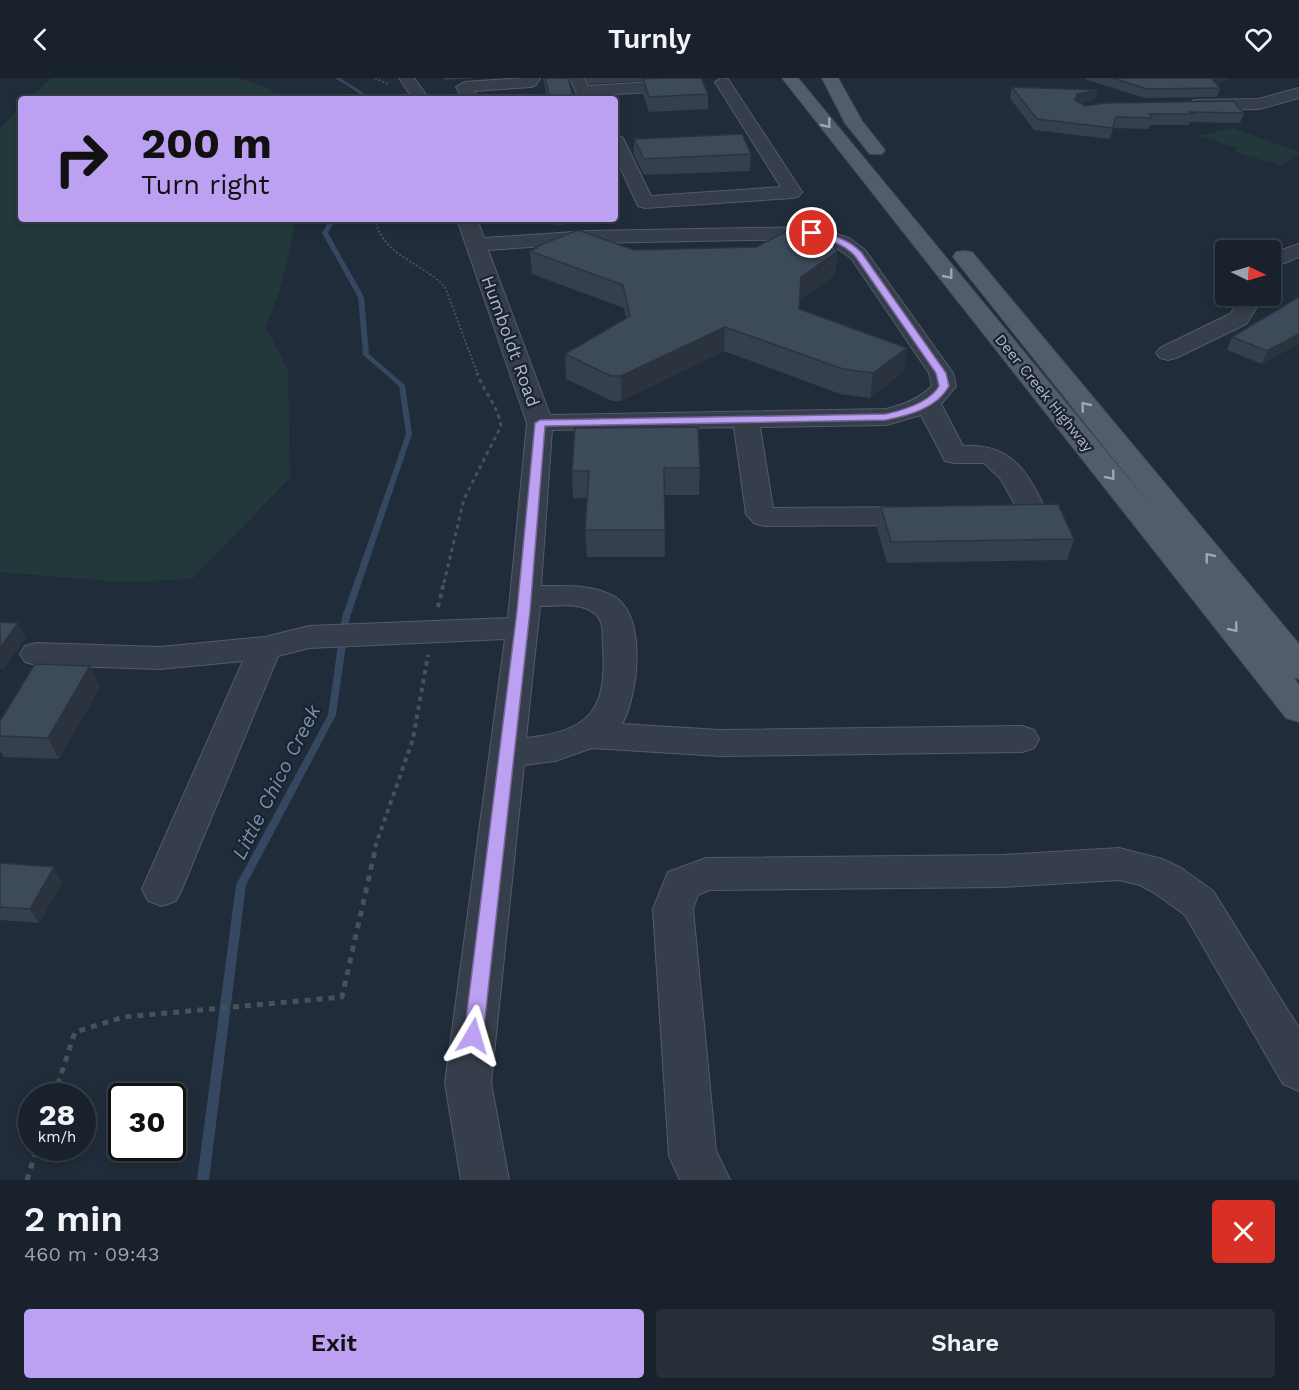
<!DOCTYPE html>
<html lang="en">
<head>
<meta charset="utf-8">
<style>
	:root { --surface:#19212c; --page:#262e38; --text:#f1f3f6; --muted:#9fa3a9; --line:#373e48; --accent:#bca0f2 }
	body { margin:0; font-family:"Work Sans",sans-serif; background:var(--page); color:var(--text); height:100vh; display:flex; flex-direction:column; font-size:22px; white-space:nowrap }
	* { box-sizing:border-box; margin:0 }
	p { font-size:20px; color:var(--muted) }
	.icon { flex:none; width:33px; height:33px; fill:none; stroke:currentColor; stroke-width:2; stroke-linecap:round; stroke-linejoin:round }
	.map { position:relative; height:1102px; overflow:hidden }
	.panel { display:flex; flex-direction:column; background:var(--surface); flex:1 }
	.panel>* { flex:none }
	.top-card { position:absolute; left:18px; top:18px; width:600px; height:126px; border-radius:6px; box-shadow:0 3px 9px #0003,0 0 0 2px var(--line); background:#bca0f2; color:#111; overflow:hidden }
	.needle { width:39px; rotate:95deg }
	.controls { position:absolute; left:1215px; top:162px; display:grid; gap:12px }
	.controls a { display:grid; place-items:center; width:66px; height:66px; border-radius:6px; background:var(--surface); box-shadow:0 3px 9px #0003,0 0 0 2px var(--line); font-size:30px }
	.speed { position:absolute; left:18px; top:1005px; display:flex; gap:12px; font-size:30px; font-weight:700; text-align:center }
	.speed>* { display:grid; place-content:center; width:78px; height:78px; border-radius:50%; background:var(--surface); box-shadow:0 3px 9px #0003,0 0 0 2px var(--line); line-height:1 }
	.speed small { font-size:15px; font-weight:400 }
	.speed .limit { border:3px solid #111; border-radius:9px; background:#fff; color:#111 }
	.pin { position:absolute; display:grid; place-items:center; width:51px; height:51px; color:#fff; margin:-26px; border:3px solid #fff; border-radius:50%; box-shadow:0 2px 6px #0007 }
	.me { position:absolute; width:66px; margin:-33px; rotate:7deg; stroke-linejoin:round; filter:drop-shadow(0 0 4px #0008) }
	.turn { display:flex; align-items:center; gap:21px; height:126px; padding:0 24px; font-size:27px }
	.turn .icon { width:78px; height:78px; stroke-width:2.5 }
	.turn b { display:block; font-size:42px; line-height:51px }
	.round { display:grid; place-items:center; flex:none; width:63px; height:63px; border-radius:6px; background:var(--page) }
	.overview { display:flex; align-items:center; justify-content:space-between; height:102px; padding:0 24px }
	h1 { font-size:36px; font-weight:600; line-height:45px }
	.action { display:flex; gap:12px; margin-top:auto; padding:12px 24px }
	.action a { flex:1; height:69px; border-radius:6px; background:var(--accent); color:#111; font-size:24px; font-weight:600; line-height:69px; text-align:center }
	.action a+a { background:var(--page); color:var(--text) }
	header { display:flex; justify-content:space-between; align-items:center; height:78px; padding:0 24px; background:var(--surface); font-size:27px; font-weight:600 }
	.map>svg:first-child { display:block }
	.green { fill:#23383b }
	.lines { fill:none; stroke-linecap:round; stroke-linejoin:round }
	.stream { fill:#354761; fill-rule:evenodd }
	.minor-casing { stroke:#525b68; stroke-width:2 }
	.major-casing { stroke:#3e4753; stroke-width:2 }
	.path-far3 { stroke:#415558; stroke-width:2; stroke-dasharray:2 2; stroke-linecap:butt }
	.path-far2 { stroke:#415558; stroke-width:3; stroke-dasharray:4 4; stroke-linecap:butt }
	.path-far1 { stroke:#415558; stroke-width:4; stroke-dasharray:4.5 4.5; stroke-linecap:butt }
	.path { stroke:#415558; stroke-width:5; stroke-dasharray:6 6; stroke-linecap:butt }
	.minor { fill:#353e4a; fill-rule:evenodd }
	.major { fill:#535d6a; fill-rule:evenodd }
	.wall { fill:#34404d }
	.shaded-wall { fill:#2b343e }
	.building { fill:#3d4a59; stroke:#2b343e; stroke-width:1.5 }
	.oneway { stroke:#9da6b4 }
	.route { fill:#bca0f2; stroke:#7a689d; stroke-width:1.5 }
	.labels { text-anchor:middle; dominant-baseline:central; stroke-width:4.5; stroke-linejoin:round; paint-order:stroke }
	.far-street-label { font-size:15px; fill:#afb8c6; stroke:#1a232f }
	.street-label { font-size:18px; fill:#afb8c6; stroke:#1a232f }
	.water-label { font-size:20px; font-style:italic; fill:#778faf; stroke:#1a232f }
</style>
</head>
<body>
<header><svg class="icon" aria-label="back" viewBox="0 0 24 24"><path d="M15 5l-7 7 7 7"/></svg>Turnly<svg class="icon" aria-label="heart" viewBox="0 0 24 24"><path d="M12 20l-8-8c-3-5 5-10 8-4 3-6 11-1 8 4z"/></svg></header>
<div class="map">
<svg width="1299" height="1102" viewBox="0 0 1299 1102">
	<rect width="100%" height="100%" fill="#212c3a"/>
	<!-- green -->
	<g class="green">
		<path d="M51 0H238L268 10 282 21H29Z"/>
		<path d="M21 29V141H296L281 207 266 250 288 292 290 400 192 501 121 504 0 494V50Z"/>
		<path d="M1233 50 1299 74V75L1282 88 1233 73 1238 70 1198 58Z"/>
	</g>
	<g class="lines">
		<!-- stream -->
		<g class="stream">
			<path d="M335 0H340L373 21H368Z"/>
			<path d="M330 141H336L328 155 364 219 369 276 405 307 412 356 350 539 336 637 246 807 209 1102H197L236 807 328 637 342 539 406 356 399 308 363 277 358 219 322 155Z"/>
		</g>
		<defs>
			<g id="minor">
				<path d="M399 0H414L429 21H413Z"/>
				<path d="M524 0H540L536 7 531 9 474 13 479 21H463L456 9 464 4Z"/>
				<path d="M570 0H584L588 8 684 2 692 7 684 12 582 18 577 16Z"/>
				<path d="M721 0 728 1 802 114 799 118 793 120 645 130 638 128 615 78V55L623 60 651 118 781 109 715 4Z"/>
				<path d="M1299 10V20L1259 31 1194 32 1186 27 1194 22 1258 21Z"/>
				<path d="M457 141H477L484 160 588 153 812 149 849 160 865 172 953 295 956 308 941 326 963 368C1007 365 1027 390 1044 429L1035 442C1019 446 1001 447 985 443L981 437 985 431 1016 428 1000 400 984 385H954L945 383 921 337 886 347 760 349 773 430 921 429 931 432 935 438 931 444 921 447 764 448 754 445 746 436 734 349 552 352 541 508C566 508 591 506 613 518 648 536 638 618 622 646L720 652 1022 648 1034 652 1039 661 1034 670 1022 674 720 678 592 670 555 683 524 687 491 1005 509 1102H461L445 1005 505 561 309 570 278 578 182 811 176 823 162 828 148 823 142 811 243 583 160 591 36 587 25 584 20 576 25 568 36 565 160 569 265 559 309 548 508 540 527 345ZM812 161 835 169 851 180 929 295 932 308C919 321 903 327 886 331L550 337 488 172 588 165ZM540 528C556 528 581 524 594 535 605 543 602 557 603 569 607 633 590 653 526 660Z"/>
				<path d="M1299 166V179L1270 191V176Z"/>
				<path d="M1243 218H1264L1246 246 1176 280 1168 282 1160 280 1156 275 1160 270 1230 236Z"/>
				<path d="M1119 770 1162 781 1181 790 1213 813 1299 950V1013L1283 1006 1185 837 1153 814 1140 807 1119 802 1002 809 709 812 698 817 693 831 716 1073 730 1102H680L669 1078 653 831 668 794 706 780 1002 777Z"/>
			</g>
			<g id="major">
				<path d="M782 0H798L1152 429 953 179 956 174 964 173 972 174 1299 566V601L1293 599 1299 607V644L1286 640Z"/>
				<path d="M822 0H838L862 43 885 72 882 76H870L845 45Z"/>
			</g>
		</defs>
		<!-- minor casing -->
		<use href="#minor" class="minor-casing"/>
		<!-- major casing -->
		<use href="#major" class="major-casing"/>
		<!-- path-far3 -->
		<g class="path-far3">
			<path d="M375 0 388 6"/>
			<path d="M375 141C382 178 422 184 445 209L478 297"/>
		</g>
		<!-- path-far2 -->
		<path class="path-far2" d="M444 505 464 421 501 348C498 328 484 314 477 295"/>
		<!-- path-far1 -->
		<g class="path-far1">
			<path d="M438 529 444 504"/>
			<path d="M375 769 413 661 428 577"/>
		</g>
		<!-- path -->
		<g class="path">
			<path d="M54 1018 75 954 124 939 342 919 376 768"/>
			<path d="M27 1102 37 1070"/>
		</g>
		<!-- minor -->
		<use href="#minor" class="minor"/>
		<!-- major -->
		<use href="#major" class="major"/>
	</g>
	<!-- wall -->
	<g class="wall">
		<path d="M444 0H479L444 2Z"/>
		<path d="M543 0H571L570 8 574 21H547Z"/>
		<path d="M586 0H701L708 16V31L649 34 643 16V3L589 6Z"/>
		<path d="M1085 0H1230L1216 5 1220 10 1217 19 1144 20 1085 1Z"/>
		<path d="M1012 9 1095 22 1081 25 1085 28 1244 35 1240 45 1190 44 1189 47H1150L1149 51 1113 50 1110 61 1034 52 1010 20Z"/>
		<path d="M634 61 751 76 750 93 644 97 634 77Z"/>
		<path d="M553 141H595V144L555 147Z"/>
		<path d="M535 169 634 172 837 174 835 197 800 222 799 231 907 270 903 294 870 320 840 316 724 273 621 323H612L566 301 565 276 626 240 624 230 532 196 530 173 535 171Z"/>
		<path d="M1299 219 1262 286 1227 272 1232 259Z"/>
		<path d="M575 350 700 390 699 417H664L665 479H587L585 452 587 420H573L572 393Z"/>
		<path d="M881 429 1074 461 1067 482 887 485 877 450Z"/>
		<path d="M100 609 59 681 4 679 0 673V643Z"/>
		<path d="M0 785 62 804 39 845 0 842Z"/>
	</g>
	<!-- shaded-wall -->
	<g class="shaded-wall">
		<path d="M1210 0H1230L1207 9Z"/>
		<path d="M1098 12 1095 22 1074 27 1077 16Z"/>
		<path d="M837 174 835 197 799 222 801 199Z"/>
		<path d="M725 249 724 273 621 323V298Z"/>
		<path d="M1299 256V266L1262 286 1267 273Z"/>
		<path d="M907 270 903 294 870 320 873 295Z"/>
		<path d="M18 545 26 560 2 593 0 590V570Z"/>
		<path d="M90 588 100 609 59 681 48 660Z"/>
		<path d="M54 789 62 804 39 845 30 831Z"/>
	</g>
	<!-- building -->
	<g class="building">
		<path d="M545 0H568L574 21H550Z"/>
		<path d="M662 0H701L708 16 649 19 643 1Z"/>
		<path d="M1112 0H1211L1220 10 1147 11Z"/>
		<path d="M1012 9 1098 12 1077 16 1075 22 1085 28 1104 25 1233 23 1244 35 1190 34 1193 36H1149L1152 40 1116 39 1113 50 1037 41Z"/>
		<path d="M742 56 751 76 644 81 634 61Z"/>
		<path d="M802 145 829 154 837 174 801 199 799 231 907 270 873 295 843 291 725 249 621 298H611L565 276 630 238 623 207 530 173 537 170 535 169 578 152 634 172 756 169Z"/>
		<path d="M1299 219V256L1267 273 1232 259Z"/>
		<path d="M698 349 700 390H664L665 452H585L589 393H572L575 350Z"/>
		<path d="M1058 426 1074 461 891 464 881 429Z"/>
		<path d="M0 544 18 545 0 570Z"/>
		<path d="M35 586 90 588 48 660 0 658V643Z"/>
		<path d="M0 785 54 789 30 831 0 829Z"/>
	</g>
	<!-- one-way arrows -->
	<defs><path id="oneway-chevron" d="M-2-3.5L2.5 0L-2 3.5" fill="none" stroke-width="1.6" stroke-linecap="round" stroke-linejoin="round" transform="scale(1.5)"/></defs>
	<g class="oneway">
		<use href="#oneway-chevron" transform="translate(827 46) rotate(51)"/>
		<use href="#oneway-chevron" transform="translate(949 197) rotate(51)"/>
		<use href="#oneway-chevron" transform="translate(1085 328) rotate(-129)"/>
		<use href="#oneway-chevron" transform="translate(1111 398) rotate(51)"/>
		<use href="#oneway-chevron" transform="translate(1209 479) rotate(-129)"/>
		<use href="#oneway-chevron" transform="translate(1234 550) rotate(51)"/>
	</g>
	<!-- route -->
	<path class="route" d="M812 153C831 157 847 160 861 174L946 295 949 308C937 330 910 337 886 342L545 348 530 533 483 958 480 964 473 967 466 964 464 958 517 533 535 345 540 342 886 336C904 332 930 324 939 308L936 295 855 178C842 164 827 162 809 157V154Z"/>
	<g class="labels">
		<!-- far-street labels -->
		<g class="far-street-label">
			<text transform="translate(1044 315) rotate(51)">Deer Creek Highway</text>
		</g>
		<!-- street labels -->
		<g class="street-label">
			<text transform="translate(511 263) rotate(70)">Humboldt Road</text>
		</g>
		<!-- water labels -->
		<g class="water-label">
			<text transform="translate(276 704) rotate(-63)">Little Chico Creek</text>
		</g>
	</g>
</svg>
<div class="controls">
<a><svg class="needle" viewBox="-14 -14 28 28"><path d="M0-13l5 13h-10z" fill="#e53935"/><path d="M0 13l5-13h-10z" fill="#9fa3a9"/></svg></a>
</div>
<div class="speed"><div>28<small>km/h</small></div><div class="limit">30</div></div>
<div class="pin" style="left:812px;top:155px;background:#d93025"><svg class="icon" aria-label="arrive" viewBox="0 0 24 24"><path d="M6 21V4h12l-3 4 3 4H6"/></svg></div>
<svg class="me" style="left:473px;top:958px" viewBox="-20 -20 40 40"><path d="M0-17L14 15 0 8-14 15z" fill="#bca0f2" stroke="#fff" stroke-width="4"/></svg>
<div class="top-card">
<div class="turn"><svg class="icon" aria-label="right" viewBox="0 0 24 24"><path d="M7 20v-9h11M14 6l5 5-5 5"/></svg><div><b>200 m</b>Turn right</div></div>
</div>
</div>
<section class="panel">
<div class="overview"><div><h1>2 min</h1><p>460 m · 09:43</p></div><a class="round" style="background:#d93025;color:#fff"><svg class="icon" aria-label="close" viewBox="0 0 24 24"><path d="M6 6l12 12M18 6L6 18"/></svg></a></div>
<div class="action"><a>Exit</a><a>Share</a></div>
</section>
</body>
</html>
